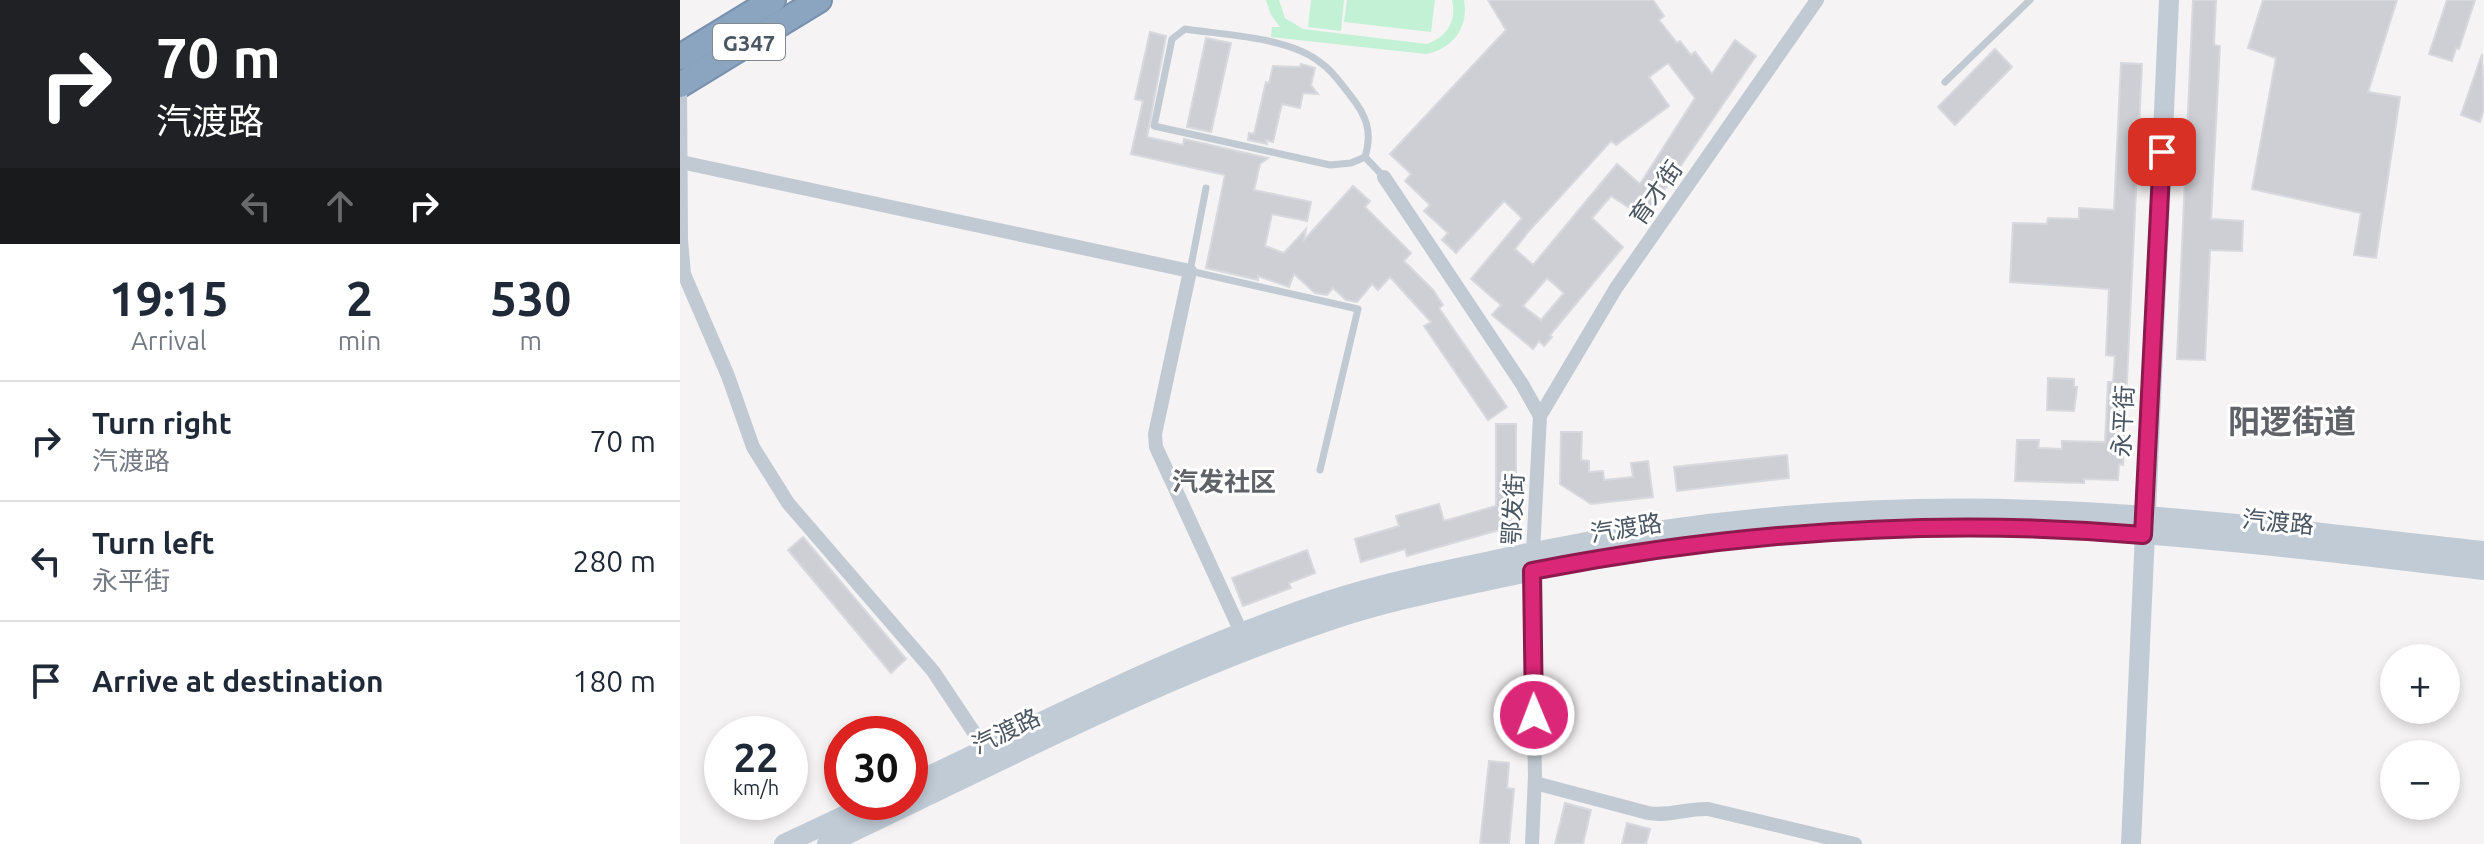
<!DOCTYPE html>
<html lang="en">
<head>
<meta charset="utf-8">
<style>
	:root { --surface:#fff; --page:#f2f2f3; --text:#1f2937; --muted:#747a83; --line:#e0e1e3 }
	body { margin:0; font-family:Ubuntu,"Noto Sans SC",sans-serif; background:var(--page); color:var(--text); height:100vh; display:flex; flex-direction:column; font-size:30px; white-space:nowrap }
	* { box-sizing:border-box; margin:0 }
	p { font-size:26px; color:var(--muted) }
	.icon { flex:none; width:44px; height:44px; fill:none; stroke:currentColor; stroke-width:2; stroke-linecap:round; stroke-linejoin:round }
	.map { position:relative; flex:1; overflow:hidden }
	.drawer { display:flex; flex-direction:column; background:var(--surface); width:680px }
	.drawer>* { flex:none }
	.hud { background:#202124; color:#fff; overflow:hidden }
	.tools { position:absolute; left:1700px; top:644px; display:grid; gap:16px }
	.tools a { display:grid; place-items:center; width:80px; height:80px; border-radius:50%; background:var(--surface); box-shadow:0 4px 12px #0003; font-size:40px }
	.speed { position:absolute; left:24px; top:716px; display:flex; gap:16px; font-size:40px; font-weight:700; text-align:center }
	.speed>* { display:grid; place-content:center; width:104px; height:104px; border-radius:50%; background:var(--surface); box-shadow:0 4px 12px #0003; line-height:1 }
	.speed small { font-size:20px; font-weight:400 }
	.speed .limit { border:12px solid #d22; background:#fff; color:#111 }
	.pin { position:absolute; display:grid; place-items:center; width:68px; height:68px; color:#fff; margin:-34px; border-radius:16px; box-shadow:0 4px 12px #0006 }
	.me { position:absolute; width:88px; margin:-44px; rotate:359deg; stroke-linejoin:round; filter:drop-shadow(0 0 6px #0008) }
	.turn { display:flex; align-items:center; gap:28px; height:168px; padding:0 24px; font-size:36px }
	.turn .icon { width:104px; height:104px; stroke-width:2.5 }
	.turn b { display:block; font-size:56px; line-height:68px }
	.lanes { display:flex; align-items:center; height:76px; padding:0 24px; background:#0003; justify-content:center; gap:40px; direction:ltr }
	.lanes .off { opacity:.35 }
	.eta { display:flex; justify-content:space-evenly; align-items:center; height:136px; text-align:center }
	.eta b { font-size:48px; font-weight:700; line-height:56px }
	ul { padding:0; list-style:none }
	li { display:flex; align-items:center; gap:24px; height:120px; padding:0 24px; border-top:2px solid var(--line) }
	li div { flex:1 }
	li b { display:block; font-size:30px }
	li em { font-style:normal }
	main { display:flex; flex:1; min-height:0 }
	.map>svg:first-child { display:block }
	.green { fill:#c3f1d5 }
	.building { fill:#cdcfd5; stroke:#d7d9de; stroke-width:2; fill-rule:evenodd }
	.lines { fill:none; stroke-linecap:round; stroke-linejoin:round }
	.highway-casing { stroke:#7690ad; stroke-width:28 }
	.lane { stroke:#c1cad2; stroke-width:7 }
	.street { stroke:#c1cad2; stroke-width:14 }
	.secondary { stroke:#c1cbd6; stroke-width:20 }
	.highway { stroke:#8ba5c1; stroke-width:24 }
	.route-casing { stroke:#8e194d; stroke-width:20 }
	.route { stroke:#db2777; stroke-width:14 }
	.labels { text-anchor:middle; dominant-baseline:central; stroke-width:6; stroke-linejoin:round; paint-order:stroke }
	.shield { fill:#fff; stroke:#808990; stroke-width:2 }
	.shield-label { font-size:22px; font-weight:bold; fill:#4a5661 }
	.street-label { font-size:24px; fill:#4a5661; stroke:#fff }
	.neighbourhood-label { font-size:26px; font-weight:bold; fill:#5f6368; stroke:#fff }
	.district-label { font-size:32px; font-weight:bold; fill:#5f6368; stroke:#fff }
</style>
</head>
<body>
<main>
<section class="drawer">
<div class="hud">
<div class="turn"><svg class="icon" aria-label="right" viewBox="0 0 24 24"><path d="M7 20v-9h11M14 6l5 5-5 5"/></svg><div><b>70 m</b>汽渡路</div></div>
<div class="lanes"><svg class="icon off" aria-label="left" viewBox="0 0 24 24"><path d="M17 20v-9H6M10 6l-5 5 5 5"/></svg><svg class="icon off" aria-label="ahead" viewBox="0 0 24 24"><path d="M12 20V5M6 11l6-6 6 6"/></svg><svg class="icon" aria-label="right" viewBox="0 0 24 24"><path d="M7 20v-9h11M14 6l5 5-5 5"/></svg></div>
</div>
<div class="eta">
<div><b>19:15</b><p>Arrival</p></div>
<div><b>2</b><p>min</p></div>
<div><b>530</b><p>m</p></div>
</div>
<ul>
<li><svg class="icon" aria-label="right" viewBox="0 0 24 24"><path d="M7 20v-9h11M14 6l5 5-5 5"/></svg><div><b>Turn right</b><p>汽渡路</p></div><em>70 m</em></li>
<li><svg class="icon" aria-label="left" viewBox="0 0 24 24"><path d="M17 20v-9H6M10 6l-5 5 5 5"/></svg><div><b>Turn left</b><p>永平街</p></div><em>280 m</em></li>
<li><svg class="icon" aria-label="arrive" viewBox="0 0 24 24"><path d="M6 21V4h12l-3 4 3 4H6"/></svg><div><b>Arrive at destination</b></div><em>180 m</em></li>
</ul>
</section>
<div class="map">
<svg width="1804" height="844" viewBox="0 0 1804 844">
	<rect width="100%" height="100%" fill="#f5f3f3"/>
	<!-- green -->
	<g class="green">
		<path d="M586 0H599L605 18 623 29 747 44C767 37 777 21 772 0H784C789 27 773 49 746 54L591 37 592 27H600L591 15Z"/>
		<path d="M631 0H664L661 31 628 27Z"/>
		<path d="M667 0H755L751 32 664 22Z"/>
	</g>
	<!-- building -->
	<g class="building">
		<path d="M808 0H973L984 16 979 20 997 43 1000 41 1011 55 1015 52 1032 74 1055 40 1076 56 965 218 931 196 912 218 943 247 870 335 872 337 864 346 859 341 853 349 812 315 821 305 791 279 842 218 824 201 776 253 762 240 768 233 744 211 750 205 725 181 731 174 710 154 826 30ZM988 63 1015 98 960 184 937 164 853 265 835 249 848 232 931 141 936 145 989 106 969 77ZM867 278 884 293 861 320 843 306Z"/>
		<path d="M1513 0H1536L1534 45 1540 46 1531 219 1563 221 1562 251 1530 250 1525 360 1497 359Z"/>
		<path d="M1583 0H1717L1688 92 1720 97 1696 258 1674 255 1681 213 1572 189 1596 58 1568 48Z"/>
		<path d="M1767 0H1795L1779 49 1776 48 1772 61 1749 54Z"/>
		<path d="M470 32 486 36 467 137 503 145 504 139 588 158 580 164 574 190 631 202 627 221 592 214 585 246 604 253 626 229 624 240 673 186 690 201 685 207 731 253 724 261 753 290 763 305 759 308 827 407 808 420 744 326 751 322 710 277 698 290 692 284 677 302 666 300 653 288 647 295 635 293 614 274 609 287 578 276V280L526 268 545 175 451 154 463 101 455 99Z"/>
		<path d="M526 38 551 43 531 132 507 127Z"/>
		<path d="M1315 49 1332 67 1275 125 1258 107Z"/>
		<path d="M1802 54 1804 109 1800 122 1781 115Z"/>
		<path d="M1441 63 1462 64 1443 465 1439 464 1438 480 1404 479V483L1335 481 1337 440H1359L1358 448 1382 449V441L1425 442 1428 382H1433L1435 356 1426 355 1429 289 1330 282 1333 223 1367 224 1368 218 1399 219V208L1434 210Z"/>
		<path d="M621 64 635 68 631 85 638 94 623 93 620 108 602 104 593 142 586 140 587 144 568 140 569 133 574 134 586 82 589 83 593 66 620 67Z"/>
		<path d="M1368 378 1394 379V387H1397L1394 411 1367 410Z"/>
		<path d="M816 424H836V500H826L833 526 727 556 725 549 681 562 675 539 719 526 716 516 759 504 764 521 816 506Z"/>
		<path d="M881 432H902L901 460 909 461V472L923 471 924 480 953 477 951 463 968 461 973 497 911 504 880 484Z"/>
		<path d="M1107 455 1109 478 997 491 994 467Z"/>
		<path d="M123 537 226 659 211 673 108 550Z"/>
		<path d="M627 550 635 573 609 583 611 588 563 606 552 578Z"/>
		<path d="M809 761 829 763 827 788 834 789 829 844H800Z"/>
		<path d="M885 803 911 810 903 844H875Z"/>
		<path d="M947 823 970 829 966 844H942Z"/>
	</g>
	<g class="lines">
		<defs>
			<g id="highway">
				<path d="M0 57 93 0"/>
				<path d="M0 85 139 0"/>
			</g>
		</defs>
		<!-- highway casing -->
		<use href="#highway" class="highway-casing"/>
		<!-- lane -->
		<g class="lane">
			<path d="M505 29C544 35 610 37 641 63 653 71 661 84 670 95 686 115 693 131 685 157L671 163 650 165 474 126 492 39Z"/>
			<path d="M1265 82 1350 0"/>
			<path d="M685 157 704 177"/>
			<path d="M526 188 510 271 678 309 640 470"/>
		</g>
		<!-- street -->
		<g class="street">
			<path d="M0 84 1 240 4 274 48 376 73 447 108 503 253 671 305 749"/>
			<path d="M1 162 510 271 475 434 476 447 562 634"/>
			<path d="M704 177 842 384 860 416"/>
			<path d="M855 783 968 813C988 817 1007 808 1028 809L1175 844"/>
			<path d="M852 844 855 776 851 592 860 416 936 288 1137 0"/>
		</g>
		<!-- secondary -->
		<g class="secondary">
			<path d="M230 785C367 720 504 649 648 601 700 584 753 573 806 562 987 522 1173 503 1357 510 1507 515 1656 535 1804 551"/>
			<path d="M104 844 193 802"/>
			<path d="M147 844C313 766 477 678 651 620 703 602 757 592 810 580 989 541 1175 521 1358 528 1507 534 1656 553 1804 570"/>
			<path d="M1451 844 1489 0"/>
		</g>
		<!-- highway -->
		<use href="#highway" class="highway"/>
	</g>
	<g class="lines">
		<defs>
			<path id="route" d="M854 715 852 571C1053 532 1259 517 1463 535L1482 152"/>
		</defs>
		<!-- route casing -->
		<use href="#route" class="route-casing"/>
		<!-- route -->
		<use href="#route" class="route"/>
	</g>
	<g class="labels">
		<!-- shield labels -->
		<rect class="shield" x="33" y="24" width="72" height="36" rx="6"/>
		<g class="shield-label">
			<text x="69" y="42">G347</text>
		</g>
		<!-- street labels -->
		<g class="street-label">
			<text transform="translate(976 193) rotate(-55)">育才街</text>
			<text transform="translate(1443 421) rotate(-87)">永平街</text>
			<text transform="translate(833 509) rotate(-87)">鄂发街</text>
			<text transform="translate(1598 522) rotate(5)">汽渡路</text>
			<text transform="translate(946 528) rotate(-9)">汽渡路</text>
			<text transform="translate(326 731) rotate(-26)">汽渡路</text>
		</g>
		<!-- neighbourhood labels -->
		<g class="neighbourhood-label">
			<text x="544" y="481">汽发社区</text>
		</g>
		<!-- district labels -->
		<g class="district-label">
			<text x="1612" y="421">阳逻街道</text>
		</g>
	</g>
</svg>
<div class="tools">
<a>+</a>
<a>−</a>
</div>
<div class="speed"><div>22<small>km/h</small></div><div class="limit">30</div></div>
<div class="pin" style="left:1482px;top:152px;background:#d93025"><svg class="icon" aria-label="arrive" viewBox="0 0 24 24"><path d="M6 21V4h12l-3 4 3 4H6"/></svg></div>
<svg class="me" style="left:854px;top:715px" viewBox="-20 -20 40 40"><circle r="17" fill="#db2777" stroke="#fff" stroke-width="3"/><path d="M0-11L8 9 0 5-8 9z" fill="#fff"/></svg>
</div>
</main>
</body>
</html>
